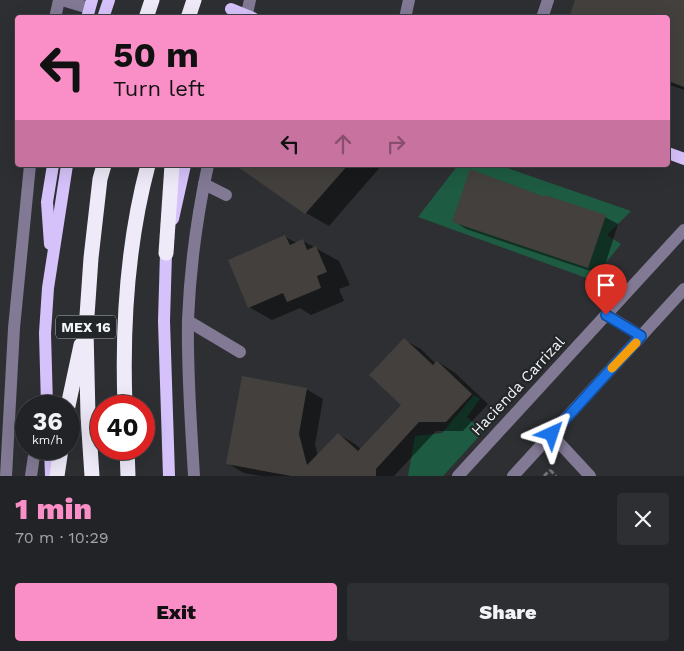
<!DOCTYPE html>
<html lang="en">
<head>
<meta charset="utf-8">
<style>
	:root { --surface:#222326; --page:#2e2f32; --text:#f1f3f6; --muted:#a2a4a7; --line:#3f4043; --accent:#fa8fc7 }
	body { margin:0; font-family:"Work Sans",sans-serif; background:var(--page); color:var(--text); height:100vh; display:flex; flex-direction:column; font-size:19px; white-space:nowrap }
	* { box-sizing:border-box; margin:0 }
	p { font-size:16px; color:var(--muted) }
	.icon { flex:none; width:28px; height:28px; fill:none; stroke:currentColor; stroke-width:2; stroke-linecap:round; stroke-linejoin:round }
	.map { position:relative; height:476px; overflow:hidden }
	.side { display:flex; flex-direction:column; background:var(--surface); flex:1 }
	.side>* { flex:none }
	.hud { position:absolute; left:15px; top:15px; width:655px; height:152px; border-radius:5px; box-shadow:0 5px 20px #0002,0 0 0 1px var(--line); background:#fa8fc7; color:#111; overflow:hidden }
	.speed { position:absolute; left:15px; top:395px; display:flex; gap:10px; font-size:25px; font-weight:700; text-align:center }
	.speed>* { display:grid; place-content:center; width:65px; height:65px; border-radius:50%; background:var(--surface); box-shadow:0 5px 20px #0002,0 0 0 1px var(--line); line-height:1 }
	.speed small { font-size:12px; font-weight:400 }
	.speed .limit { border:8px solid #d22; background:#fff; color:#111 }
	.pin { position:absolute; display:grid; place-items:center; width:42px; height:42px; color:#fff; margin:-51px -21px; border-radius:50% 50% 50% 0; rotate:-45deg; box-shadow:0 0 5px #0007 }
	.pin .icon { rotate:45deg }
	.me { position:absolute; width:55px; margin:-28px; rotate:42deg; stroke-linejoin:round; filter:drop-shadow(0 0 4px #0008) }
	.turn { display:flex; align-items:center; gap:18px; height:105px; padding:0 15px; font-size:22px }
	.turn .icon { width:65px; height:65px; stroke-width:2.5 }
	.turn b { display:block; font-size:35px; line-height:42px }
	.lanes { display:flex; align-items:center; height:48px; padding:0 15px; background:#0003; justify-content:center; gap:25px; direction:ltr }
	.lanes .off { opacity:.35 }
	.round { display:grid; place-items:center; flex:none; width:52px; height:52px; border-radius:5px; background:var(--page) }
	.headline { display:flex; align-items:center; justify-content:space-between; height:85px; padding:0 15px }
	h1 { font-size:30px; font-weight:800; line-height:38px; color:var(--accent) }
	.action { display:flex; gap:10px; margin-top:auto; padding:10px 15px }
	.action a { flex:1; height:58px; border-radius:5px; background:var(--accent); color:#111; font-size:20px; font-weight:800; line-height:58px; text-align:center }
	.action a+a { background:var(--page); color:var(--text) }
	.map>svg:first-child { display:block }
	.green { fill:#1e5b43 }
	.shadow { fill:#0007 }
	.building { fill:#43403d }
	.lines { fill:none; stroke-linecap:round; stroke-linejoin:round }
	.path { stroke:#717275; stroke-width:3; stroke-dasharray:5 2.5; stroke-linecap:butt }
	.minor { stroke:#827994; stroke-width:12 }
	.major { stroke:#d6c2fa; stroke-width:12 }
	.highway { stroke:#eeeaf8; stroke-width:15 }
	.route-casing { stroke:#114b97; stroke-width:12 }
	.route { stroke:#1a73e8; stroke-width:9 }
	.slow { stroke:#f59e0b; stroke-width:9 }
	.labels { text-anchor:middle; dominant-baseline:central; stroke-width:4.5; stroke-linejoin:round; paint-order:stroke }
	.shield { fill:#232628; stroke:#b5b6b8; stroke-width:1 }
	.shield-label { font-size:14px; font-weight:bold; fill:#f3f4f6 }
	.street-label { font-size:15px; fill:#f3f4f6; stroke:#232628 }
</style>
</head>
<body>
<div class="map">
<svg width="684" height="476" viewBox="0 0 684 476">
	<rect width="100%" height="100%" fill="#2d2f32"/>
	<!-- green -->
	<g class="green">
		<path d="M458 165H499L631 211 607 235 621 244 592 280 418 217Z"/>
		<path d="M474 395 480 399 467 417 483 432 443 476H408L415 436 442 433Z"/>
	</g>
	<!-- shadow -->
	<g class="shadow">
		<path d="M576 0H684V90L668 84V18Z"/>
		<path d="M244 165H382L329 226 306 213 241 168Z"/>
		<path d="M546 198 605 217 618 224 602 275 466 229 453 221Z"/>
		<path d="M285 237 297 243 303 241 339 261 350 285 339 289 344 301 311 315 300 308 272 320 249 307Z"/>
		<path d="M404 340 421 349 436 364 438 362 454 372 488 404 463 431H436L394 476H261L244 473 227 463 306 389 323 399 315 445 318 456 338 434 355 444 361 449 402 405Z"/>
	</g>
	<!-- building -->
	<g class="building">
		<path d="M575 0H684V87L668 81V18H569Z"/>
		<path d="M235 165H348L305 214Z"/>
		<path d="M470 169 545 197V195L606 215 588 268 452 222Z"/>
		<path d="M285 235 290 245 303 239 307 250 316 246 327 272 317 276 321 288 287 302 283 293 248 308 228 260Z"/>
		<path d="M404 338 433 365 437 361 472 394 446 422H419L376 469V476H291L226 464 242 376 307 388 299 434 307 465 338 433 358 451 401 405 369 375Z"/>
	</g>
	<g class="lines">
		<!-- path -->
		<g class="path">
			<path d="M550 470 556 476"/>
			<path d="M544 476 550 470"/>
		</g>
		<!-- minor -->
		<g class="minor">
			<path d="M62 0 89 8"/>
			<path d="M55 18 59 0"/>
			<path d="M246 18 250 0"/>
			<path d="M405 18 409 0"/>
			<path d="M542 18 548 0"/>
			<path d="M204 184 226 195"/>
			<path d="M607 315 641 336"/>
			<path d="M188 321 240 352"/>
			<path d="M551 434 590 476"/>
			<path d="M6 476 14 328 30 165"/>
			<path d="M31 476 35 449"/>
			<path d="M194 476C191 424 187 372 188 320 190 268 197 216 208 165"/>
			<path d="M458 476 684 230"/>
			<path d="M513 476 684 289"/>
		</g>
		<!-- major -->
		<g class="major">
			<path d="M231 9 253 18"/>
			<path d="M87 18 92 0"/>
			<path d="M103 18 109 0"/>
			<path d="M668 153 684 159"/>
			<path d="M173 219 185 165"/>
			<path d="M50 244 47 202 53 165"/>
			<path d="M168 244 166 253 164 321 169 476"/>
			<path d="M47 406 45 333 48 288 67 165"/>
			<path d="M50 449 51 476"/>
		</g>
		<!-- highway -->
		<g class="highway">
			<path d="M146 18 152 0"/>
			<path d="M188 18 194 0"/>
			<path d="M166 253 172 165"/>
			<path d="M68 406 81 345"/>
			<path d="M125 406C122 325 127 244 148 165"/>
			<path d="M127 449 128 476"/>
			<path d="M57 476 61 449"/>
			<path d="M92 476 88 416 86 330 91 258 100 179 104 165"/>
		</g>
	</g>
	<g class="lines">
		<defs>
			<path id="route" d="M552 434 641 336 606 315"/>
		</defs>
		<!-- route casing -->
		<use href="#route" class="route-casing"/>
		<!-- route -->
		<use href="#route" class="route"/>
		<!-- slow -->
		<path class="slow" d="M612 368 636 343"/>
	</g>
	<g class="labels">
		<!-- shield labels -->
		<rect class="shield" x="56" y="315.5" width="60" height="23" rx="4"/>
		<g class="shield-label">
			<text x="86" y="327">MEX 16</text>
		</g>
		<!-- street labels -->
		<g class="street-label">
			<text transform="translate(518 386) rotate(-47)">Hacienda Carrizal</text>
		</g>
	</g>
</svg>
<div class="speed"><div>36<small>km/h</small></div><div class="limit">40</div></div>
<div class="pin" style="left:606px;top:315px;background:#d93025"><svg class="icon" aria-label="arrive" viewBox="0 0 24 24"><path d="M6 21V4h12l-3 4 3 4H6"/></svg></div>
<svg class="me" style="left:552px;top:434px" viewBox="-20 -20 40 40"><path d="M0-17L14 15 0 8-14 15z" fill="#1a73e8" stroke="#fff" stroke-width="4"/></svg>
<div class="hud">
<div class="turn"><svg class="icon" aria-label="left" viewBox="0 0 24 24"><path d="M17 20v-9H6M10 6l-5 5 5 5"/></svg><div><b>50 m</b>Turn left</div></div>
<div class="lanes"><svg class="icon" aria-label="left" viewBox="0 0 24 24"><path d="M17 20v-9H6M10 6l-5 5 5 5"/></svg><svg class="icon off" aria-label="ahead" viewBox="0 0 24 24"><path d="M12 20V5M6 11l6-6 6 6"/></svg><svg class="icon off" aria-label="right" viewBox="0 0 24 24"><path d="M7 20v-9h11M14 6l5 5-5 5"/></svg></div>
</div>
</div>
<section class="side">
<div class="headline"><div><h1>1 min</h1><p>70 m · 10:29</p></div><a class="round"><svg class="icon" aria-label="close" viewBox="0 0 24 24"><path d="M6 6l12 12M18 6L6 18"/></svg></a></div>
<div class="action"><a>Exit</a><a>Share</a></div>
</section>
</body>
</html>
